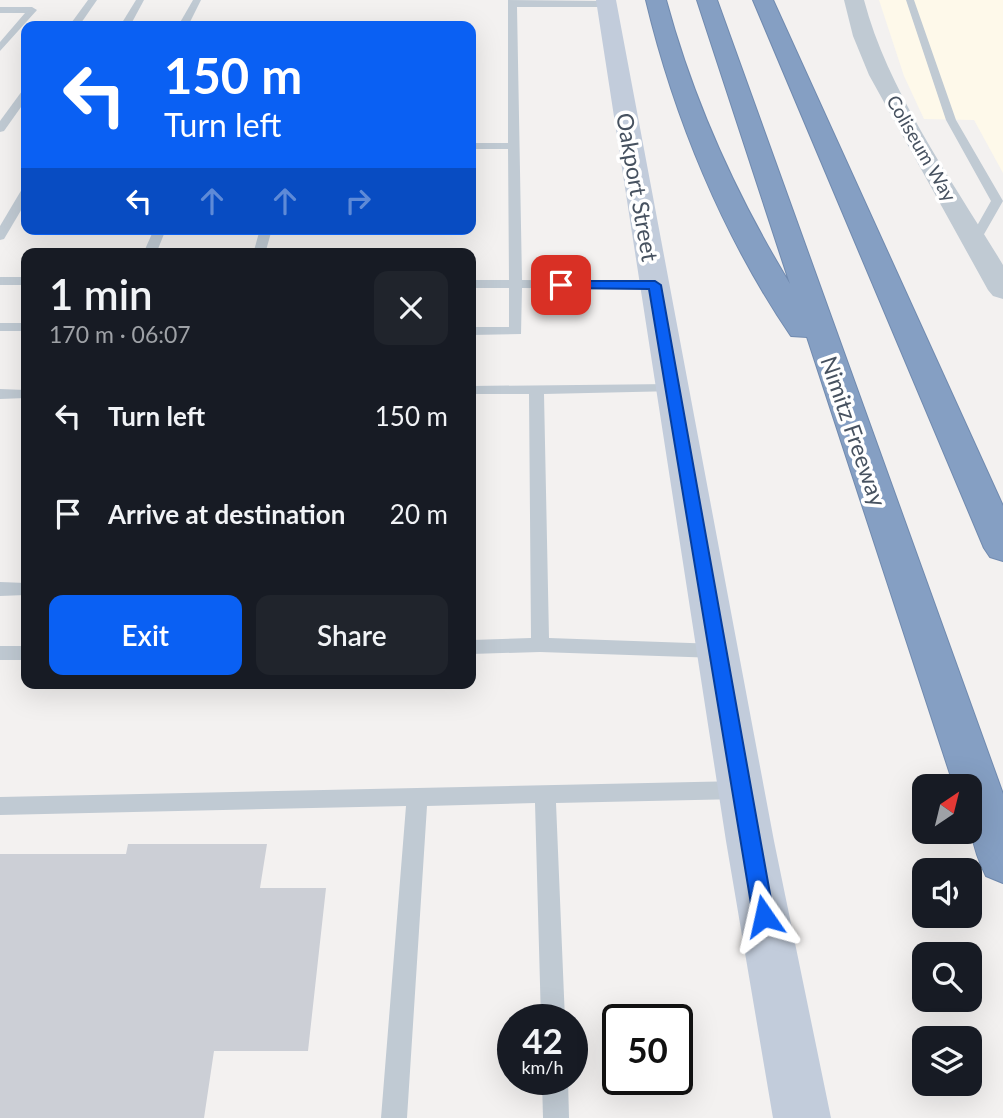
<!DOCTYPE html>
<html lang="en">
<head>
<meta charset="utf-8">
<style>
	:root { --surface:#171b24; --page:#20242c; --text:#f1f3f6; --muted:#9ea1a6; --accent:#0a60f3 }
	body { margin:0; font-family:Lato,sans-serif; background:var(--page); color:var(--text); height:100vh; display:flex; flex-direction:column; font-size:26px; white-space:nowrap }
	* { box-sizing:border-box; margin:0 }
	p { font-size:23px; color:var(--muted) }
	.icon { flex:none; width:38px; height:38px; fill:none; stroke:currentColor; stroke-width:2; stroke-linecap:round; stroke-linejoin:round }
	.map { position:relative; flex:1; overflow:hidden }
	.side { position:absolute; left:21px; top:248px; width:455px; height:441px; display:flex; flex-direction:column; background:var(--surface); border-radius:14px; box-shadow:0 7px 28px #0002 }
	.side>* { flex:none }
	.banner { position:absolute; left:21px; top:21px; width:455px; height:214px; border-radius:14px; box-shadow:0 7px 28px #0002; background:#0a60f3; color:#fff; overflow:hidden }
	.needle { width:46px; rotate:35deg }
	.tools { position:absolute; left:912px; top:774px; display:grid; gap:14px }
	.tools a { display:grid; place-items:center; width:70px; height:70px; border-radius:14px; background:var(--surface); box-shadow:0 7px 28px #0002; font-size:35px }
	.speed { position:absolute; left:497px; top:1004px; display:flex; gap:14px; font-size:35px; font-weight:700; text-align:center }
	.speed>* { display:grid; place-content:center; width:91px; height:91px; border-radius:50%; background:var(--surface); box-shadow:0 7px 28px #0002; line-height:1 }
	.speed small { font-size:18px; font-weight:400 }
	.speed .limit { border:4px solid #111; border-radius:10px; background:#fff; color:#111 }
	.pin { position:absolute; display:grid; place-items:center; width:60px; height:60px; color:#fff; margin:-30px; border-radius:14px; box-shadow:0 4px 10px #0006 }
	.me { position:absolute; width:77px; margin:-38px; rotate:349deg; stroke-linejoin:round; filter:drop-shadow(0 0 5px #0008) }
	.turn { display:flex; align-items:center; gap:24px; height:147px; padding:0 28px; font-size:32px }
	.turn .icon { width:91px; height:91px; stroke-width:2.5 }
	.turn b { display:block; font-size:49px; line-height:60px }
	.lanes { display:flex; align-items:center; height:66px; padding:0 28px; background:#0003; justify-content:center; gap:35px; direction:ltr }
	.lanes .off { opacity:.35 }
	.round { display:grid; place-items:center; flex:none; width:74px; height:74px; border-radius:14px; background:var(--page) }
	.summary { display:flex; align-items:center; justify-content:space-between; height:119px; padding:0 28px }
	h1 { font-size:42px; font-weight:600; line-height:52px }
	.button { display:flex; gap:14px; margin-top:auto; padding:14px 28px }
	.button a { flex:1; height:80px; border-radius:14px; background:var(--accent); color:#fff; font-size:28px; font-weight:600; line-height:80px; text-align:center }
	.button a+a { background:var(--page); color:var(--text) }
	ul { padding:0; list-style:none }
	li { display:flex; align-items:center; gap:21px; height:98px; padding:0 28px }
	li div { flex:1 }
	li b { display:block; font-size:26px }
	li em { font-style:normal }
	.map>svg:first-child { display:block }
	.commercial { fill:#fef9ea }
	.building { fill:#cccfd6 }
	.lines { fill:none; stroke-linecap:round; stroke-linejoin:round }
	.motorway-casing { stroke:#708aaf; stroke-width:2 }
	.service { fill:#c0cad3; fill-rule:evenodd }
	.tertiary { fill:#c0cad3; fill-rule:evenodd }
	.secondary { fill:#c2ccdb; fill-rule:evenodd }
	.motorway { fill:#859fc3; fill-rule:evenodd }
	.route { fill:#0a60f3; stroke:#063e9e; stroke-width:2 }
	.labels { text-anchor:middle; dominant-baseline:central; stroke-width:7; stroke-linejoin:round; paint-order:stroke }
	.far-street-label { font-size:19px; fill:#475260; stroke:#fff }
	.street-label { font-size:23px; fill:#475260; stroke:#fff }
</style>
</head>
<body>
<div class="map">
<svg width="1003" height="1118" viewBox="0 0 1003 1118">
	<rect width="100%" height="100%" fill="#f3f1f0"/>
	<!-- commercial -->
	<path class="commercial" d="M879 0H1003V173L974 120 924 119 904 76Z"/>
	<!-- building -->
	<path class="building" d="M128 844H267L260 888H326L308 1051H214L204 1118H0V854H126Z"/>
	<g class="lines">
		<defs>
			<g id="motorway">
				<path d="M646 0H666C693 100 736 195 790 284L697 0H717L1003 794V883L986 876C969 841 970 824 970 786H954L807 337 791 336C723 236 674 117 646 0Z"/>
				<path d="M753 0H773L1003 506V561L990 557 984 548Z"/>
			</g>
		</defs>
		<!-- motorway casing -->
		<use href="#motorway" class="motorway-casing"/>
		<!-- service -->
		<g class="service">
			<path d="M88 0H97L79 26H69Z"/>
			<path d="M136 0H144L130 26H120Z"/>
			<path d="M193 0H201L188 26H178Z"/>
			<path d="M508 0 606 1 611 4 606 7H517L522 280 655 281 662 285 655 289 522 288 521 334 471 335V327H509V288H471V280H509L508 149H471V143H508Z"/>
			<path d="M906 0H914L956 120 1003 201 979 243 969 240 991 201 946 120Z"/>
			<path d="M0 7H32L37 10 0 51V42L25 13H0Z"/>
			<path d="M26 90V100L4 131 0 132V121L22 91Z"/>
			<path d="M26 188V202L4 239 0 240V226L22 189Z"/>
			<path d="M154 229H166L156 254H143Z"/>
			<path d="M260 229H272L265 254H253Z"/>
			<rect x="0" y="277" width="26" height="8"/>
			<rect x="0" y="323" width="26" height="8"/>
			<path d="M672 384 677 385V391L544 394 549 638 718 644 725 646 727 651 725 656 718 658 540 652 471 654V640L531 638 529 394H471V386Z"/>
			<path d="M0 389 26 390V398L0 399Z"/>
			<path d="M0 582 26 583V595L0 596Z"/>
			<rect x="0" y="646" width="26" height="14"/>
			<path d="M741 781 748 784 752 790 748 796 741 799 556 803 565 1020H541L535 803 427 806 407 1118H381L406 806 0 815V797Z"/>
			<path d="M542 1080H568L569 1118H543Z"/>
		</g>
		<!-- tertiary -->
		<path class="tertiary" d="M844 0H864C888 92 954 183 1003 265V299L993 296 988 290 869 75 853 36Z"/>
		<!-- secondary -->
		<path class="secondary" d="M596 0H616L774 841 831 1118H773L726 841Z"/>
		<!-- motorway -->
		<use href="#motorway" class="motorway"/>
	</g>
	<!-- route -->
	<path class="route" d="M655 281 661 285 774 916 771 923 764 926 756 923 753 916 649 289 561 288 555 285 561 281Z"/>
	<g class="labels">
		<!-- far-street labels -->
		<g class="far-street-label">
			<text transform="translate(922 148) rotate(60)">Coliseum Way</text>
		</g>
		<!-- street labels -->
		<g class="street-label">
			<text transform="translate(638 187) rotate(80)">Oakport Street</text>
			<text transform="translate(854 431) rotate(71)">Nimitz Freeway</text>
		</g>
	</g>
</svg>
<div class="tools">
<a><svg class="needle" viewBox="-14 -14 28 28"><path d="M0-13l5 13h-10z" fill="#e53935"/><path d="M0 13l5-13h-10z" fill="#9ea1a6"/></svg></a>
<a><svg class="icon" aria-label="sound" viewBox="0 0 24 24"><path d="M4 9h4l5-4v14l-5-4H4zM17 9q2 3 0 6"/></svg></a>
<a><svg class="icon" aria-label="search" viewBox="0 0 24 24"><circle cx="10" cy="10" r="6"/><path d="M15 15l6 6"/></svg></a>
<a><svg class="icon" aria-label="layers" viewBox="0 0 24 24"><path d="M12 4l9 5-9 5-9-5zM3 14l9 5 9-5"/></svg></a>
</div>
<div class="speed"><div>42<small>km/h</small></div><div class="limit">50</div></div>
<div class="pin" style="left:561px;top:285px;background:#d93025"><svg class="icon" aria-label="arrive" viewBox="0 0 24 24"><path d="M6 21V4h12l-3 4 3 4H6"/></svg></div>
<svg class="me" style="left:764px;top:916px" viewBox="-20 -20 40 40"><path d="M0-17L14 15 0 8-14 15z" fill="#0a60f3" stroke="#fff" stroke-width="4"/></svg>
<div class="banner">
<div class="turn"><svg class="icon" aria-label="left" viewBox="0 0 24 24"><path d="M17 20v-9H6M10 6l-5 5 5 5"/></svg><div><b>150 m</b>Turn left</div></div>
<div class="lanes"><svg class="icon" aria-label="left" viewBox="0 0 24 24"><path d="M17 20v-9H6M10 6l-5 5 5 5"/></svg><svg class="icon off" aria-label="ahead" viewBox="0 0 24 24"><path d="M12 20V5M6 11l6-6 6 6"/></svg><svg class="icon off" aria-label="ahead" viewBox="0 0 24 24"><path d="M12 20V5M6 11l6-6 6 6"/></svg><svg class="icon off" aria-label="right" viewBox="0 0 24 24"><path d="M7 20v-9h11M14 6l5 5-5 5"/></svg></div>
</div>
<section class="side">
<div class="summary"><div><h1>1 min</h1><p>170 m · 06:07</p></div><a class="round"><svg class="icon" aria-label="close" viewBox="0 0 24 24"><path d="M6 6l12 12M18 6L6 18"/></svg></a></div>
<ul>
<li><svg class="icon" aria-label="left" viewBox="0 0 24 24"><path d="M17 20v-9H6M10 6l-5 5 5 5"/></svg><div><b>Turn left</b></div><em>150 m</em></li>
<li><svg class="icon" aria-label="arrive" viewBox="0 0 24 24"><path d="M6 21V4h12l-3 4 3 4H6"/></svg><div><b>Arrive at destination</b></div><em>20 m</em></li>
</ul>
<div class="button"><a>Exit</a><a>Share</a></div>
</section>
</div>
</body>
</html>
